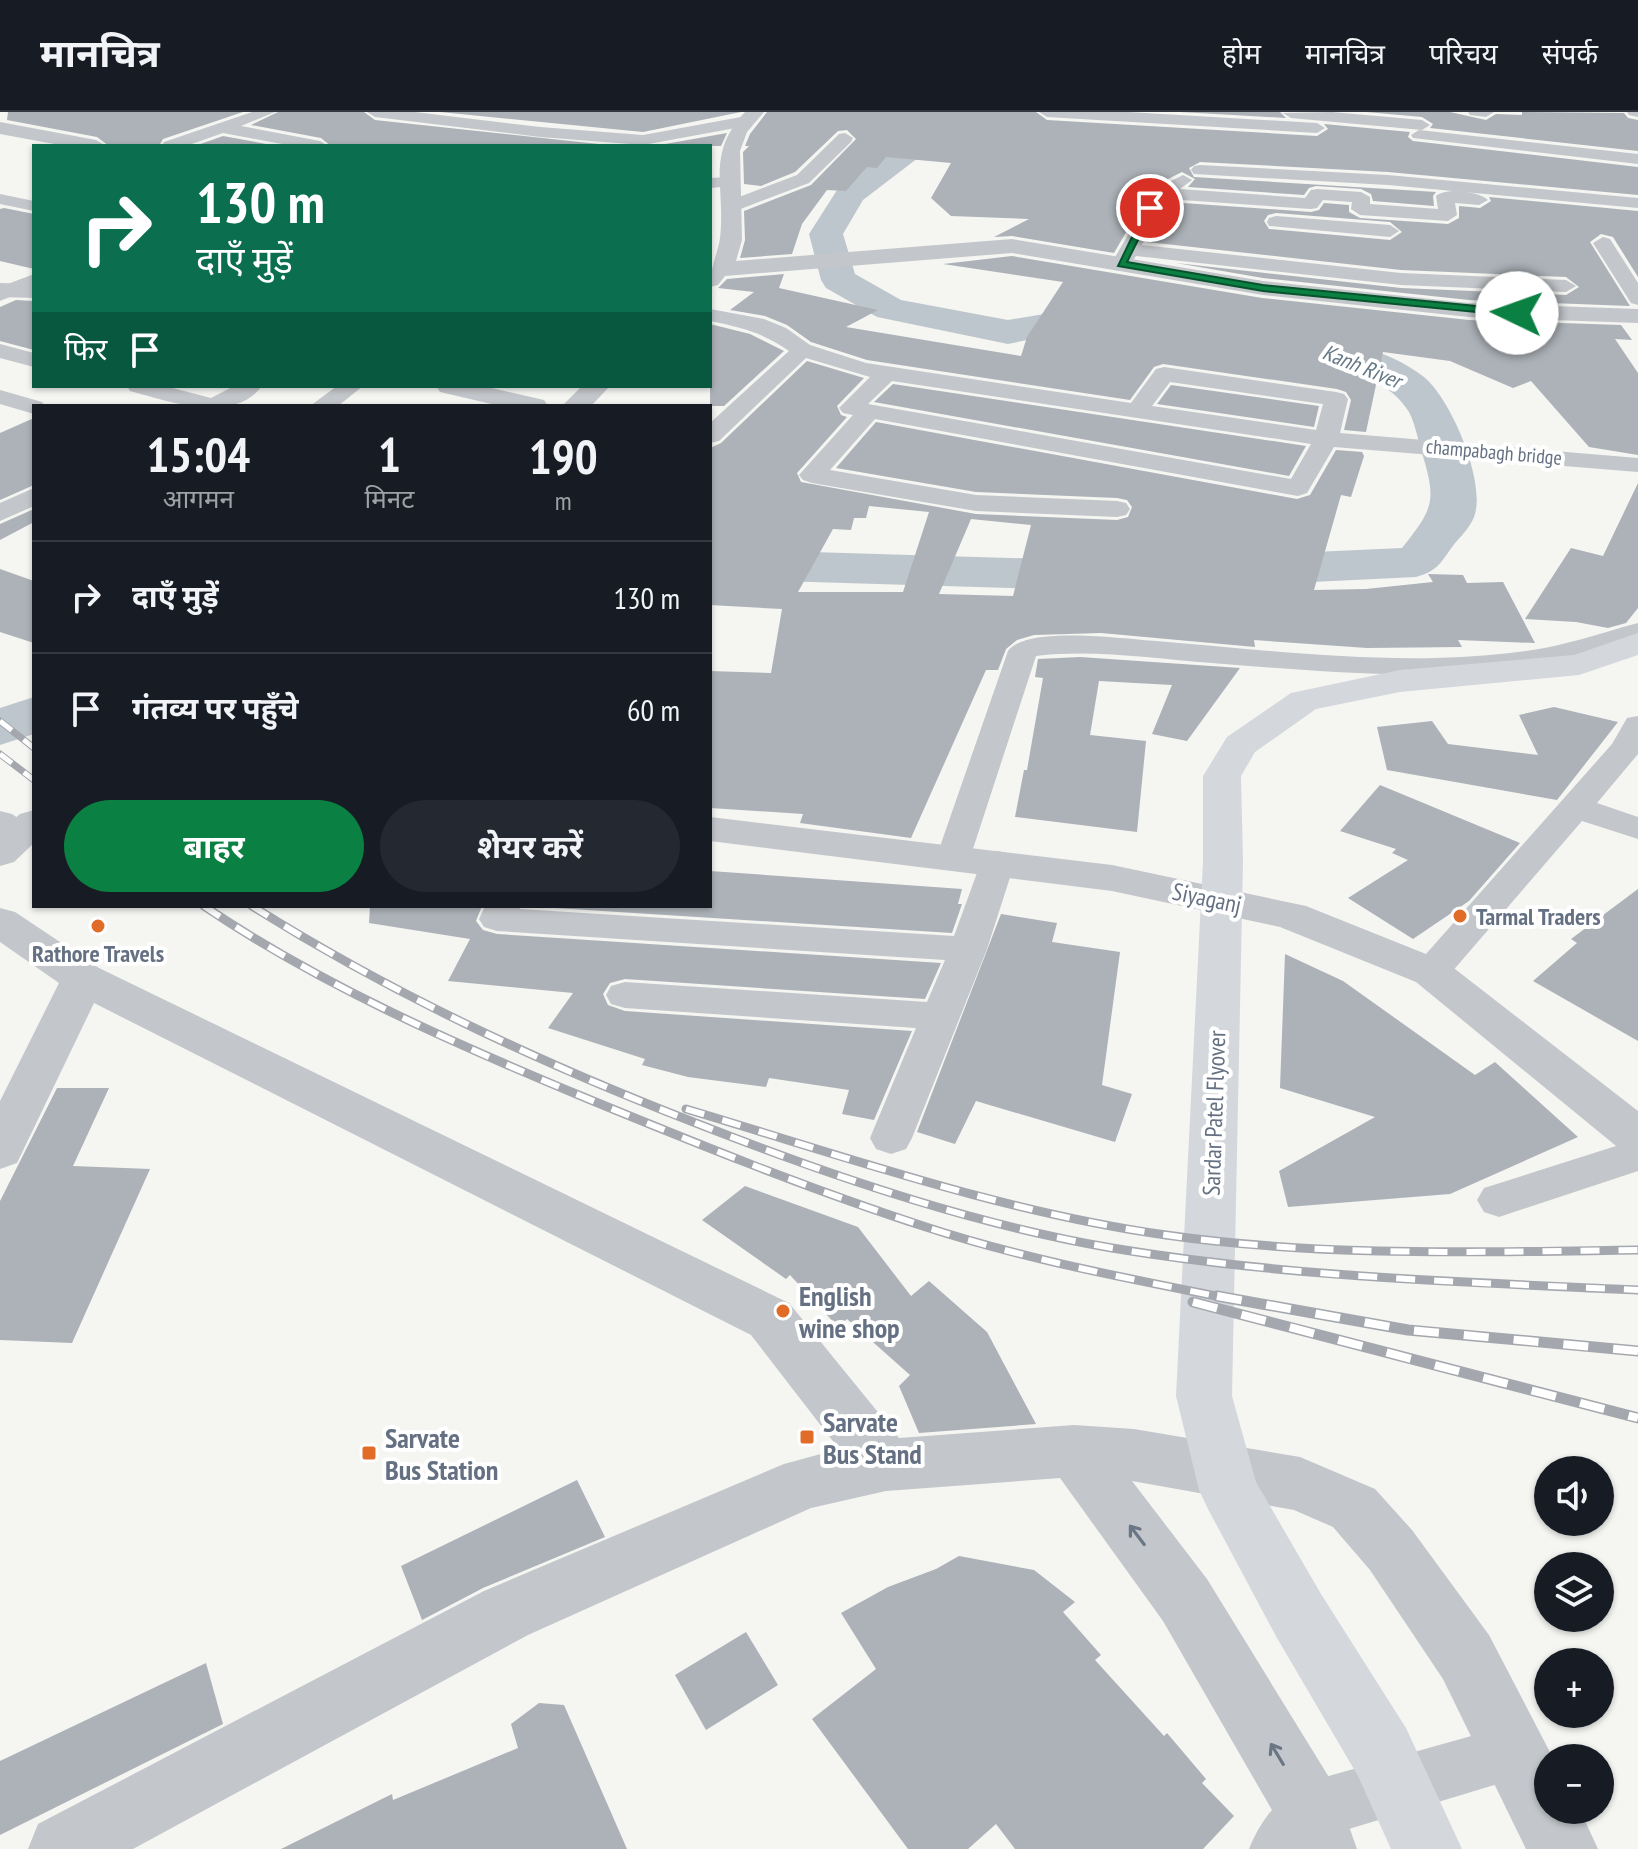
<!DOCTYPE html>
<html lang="hi">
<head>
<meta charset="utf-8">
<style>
	:root { --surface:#171b24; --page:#242831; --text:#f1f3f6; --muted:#9ea1a6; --line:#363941; --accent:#0b8043 }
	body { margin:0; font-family:"PT Sans Narrow","Noto Sans Devanagari",sans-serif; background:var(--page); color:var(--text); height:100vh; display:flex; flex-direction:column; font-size:30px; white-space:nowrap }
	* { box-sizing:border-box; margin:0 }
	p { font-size:26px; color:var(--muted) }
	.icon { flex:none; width:44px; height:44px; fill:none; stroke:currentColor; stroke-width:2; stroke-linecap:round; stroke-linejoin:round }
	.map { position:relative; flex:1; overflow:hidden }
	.sheet { position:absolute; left:32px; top:292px; width:680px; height:504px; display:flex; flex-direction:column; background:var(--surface); border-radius:0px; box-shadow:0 2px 6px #0004 }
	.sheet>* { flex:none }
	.top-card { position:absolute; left:32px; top:32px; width:680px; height:244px; border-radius:0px; box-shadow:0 2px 6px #0004; background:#0b6e4f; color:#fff; overflow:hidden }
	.tools { position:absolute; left:1534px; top:1344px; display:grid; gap:16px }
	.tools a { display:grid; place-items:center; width:80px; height:80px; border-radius:50%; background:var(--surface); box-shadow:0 2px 6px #0004; font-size:40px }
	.pin { position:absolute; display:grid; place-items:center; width:68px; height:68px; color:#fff; margin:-34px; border:4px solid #fff; border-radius:50%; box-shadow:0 2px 8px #0007 }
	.me { position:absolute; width:88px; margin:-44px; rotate:273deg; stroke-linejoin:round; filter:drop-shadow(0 0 6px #0008) }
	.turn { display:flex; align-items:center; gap:28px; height:168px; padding:0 32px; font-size:36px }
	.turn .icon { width:104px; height:104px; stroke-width:2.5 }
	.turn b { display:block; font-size:56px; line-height:68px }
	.then { display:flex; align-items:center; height:76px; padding:0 32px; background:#0003; gap:16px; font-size:30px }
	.eta { display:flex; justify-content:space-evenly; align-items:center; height:136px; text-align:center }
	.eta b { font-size:48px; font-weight:700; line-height:56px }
	.cta { display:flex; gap:16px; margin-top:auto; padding:16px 32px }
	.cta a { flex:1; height:92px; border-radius:48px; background:var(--accent); color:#fff; font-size:32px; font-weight:700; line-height:92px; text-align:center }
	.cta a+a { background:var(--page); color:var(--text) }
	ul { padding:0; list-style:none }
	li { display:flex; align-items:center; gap:24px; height:112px; padding:0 32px; border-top:2px solid var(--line) }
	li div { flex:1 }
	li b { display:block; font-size:30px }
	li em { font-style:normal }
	header { display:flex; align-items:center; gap:48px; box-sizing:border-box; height:112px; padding:0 40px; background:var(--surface); border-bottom:2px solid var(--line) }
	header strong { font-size:38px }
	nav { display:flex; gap:44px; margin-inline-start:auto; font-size:28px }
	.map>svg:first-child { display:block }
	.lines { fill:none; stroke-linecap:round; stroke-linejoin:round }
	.river { fill:#bec6cd; fill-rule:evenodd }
	.building { fill:#acb2b8; fill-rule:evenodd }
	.minor { fill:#c3c6ca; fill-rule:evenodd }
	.tertiary { fill:#c3c6ca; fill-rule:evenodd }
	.secondary { fill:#d4d8dc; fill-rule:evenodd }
	.rail-far2-casing { stroke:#a4a8ae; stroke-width:7 }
	.rail-far1-casing { stroke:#a4a8ae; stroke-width:9 }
	.rail-casing { stroke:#a4a8ae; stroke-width:11 }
	.rail-far2 { stroke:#fff; stroke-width:5; stroke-dasharray:15; stroke-linecap:butt }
	.rail-far1 { stroke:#fff; stroke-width:6; stroke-dasharray:19; stroke-linecap:butt }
	.rail { stroke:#fff; stroke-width:8; stroke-dasharray:25; stroke-linecap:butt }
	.oneway { stroke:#6a7586 }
	.route { fill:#0b8043; stroke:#07532c; stroke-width:2 }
	.poi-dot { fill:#e06c27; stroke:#fff; stroke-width:3 }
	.labels { text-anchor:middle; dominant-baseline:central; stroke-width:8; stroke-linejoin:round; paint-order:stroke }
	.far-street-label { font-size:20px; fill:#657182; stroke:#fff }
	.far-water-label { font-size:22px; font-style:italic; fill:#657986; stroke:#fff }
	.street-label { font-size:24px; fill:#657182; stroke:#fff }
	.poi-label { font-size:24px; font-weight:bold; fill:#657182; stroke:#fff; text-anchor:start }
	.near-poi-label { font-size:28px; font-weight:bold; fill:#657182; stroke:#fff; text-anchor:start }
</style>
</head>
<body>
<header>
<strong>मानचित्र</strong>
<nav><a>होम</a><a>मानचित्र</a><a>परिचय</a><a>संपर्क</a></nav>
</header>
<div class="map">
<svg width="1638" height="1737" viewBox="0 0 1638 1737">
	<rect width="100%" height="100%" fill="#f5f5f2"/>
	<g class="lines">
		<!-- river -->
		<g class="river">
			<path d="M937 0H966L948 23 863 88 843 122 855 162 901 188 1008 208 1056 200 1126 199 1139 202 1145 210 1139 218 1126 221 1056 222 1008 232 877 205 826 176 821 168 809 122 839 75 928 11Z"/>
			<path d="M1290 219C1334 226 1387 236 1424 265 1451 287 1487 371 1474 405 1470 416 1459 426 1452 435 1440 452 1437 459 1416 465L1227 474 1210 469 1202 459 1210 449 1227 444 1402 436C1433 397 1437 390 1422 341 1418 328 1415 311 1409 300 1385 259 1317 250 1276 239L1271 231 1276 223Z"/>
			<path d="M710 437 1113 449 1131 453 1138 464 1131 475 1113 479 710 467Z"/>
			<path d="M34 585V622L0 633V596Z"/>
		</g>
	</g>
	<!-- building -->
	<g class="building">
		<path d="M8 0H243L163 27 159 34H109L97 25 7 8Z"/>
		<path d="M278 0H364L375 8 617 34H331L321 26 251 13Z"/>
		<path d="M440 0H741L643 20Z"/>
		<path d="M767 0H1036L1047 8 1317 24 1328 17 1324 12 1410 20 1408 25 1413 29 1638 55V83L1388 60 1200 50 1189 56 1194 65 1436 80 1433 84 1434 94 1373 89 1371 82 1361 77 1316 74 1309 76 1304 83 1188 75 1195 67 1182 60 1152 75 1114 141 1012 124 994 125 1029 107 951 104 931 86 951 51 886 45 877 56 867 55 846 79 827 78 802 112 792 142 740 146 745 128 744 99 811 73 856 27 847 18 838 19 795 60 761 74 744 72 743 40 749 34H745L750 22Z"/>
		<path d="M1180 0H1280L1286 6Z"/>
		<path d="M1366 0H1450L1486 8 1496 2 1522 3V0L1624 1 1628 6 1638 8V39L1430 16 1433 12 1422 5Z"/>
		<path d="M727 21 721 34H654Z"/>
		<path d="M223 24 277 34H195Z"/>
		<path d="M1489 85 1638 99V165L1613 125 1601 122 1590 130 1630 194 1469 188 1263 166 1176 151 1401 176 1566 183 1579 175 1566 165 1401 158 1147 130 1169 90 1311 100 1319 98 1324 91 1349 93V100L1360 106 1448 112 1459 106V94L1480 96 1491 89ZM1276 101 1390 110 1402 120 1390 128 1269 117 1264 109 1268 103Z"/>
		<path d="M4 96 34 102V157L0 149V97Z"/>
		<path d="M1012 144 1262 186 1469 208 1621 213 1632 228 1615 227 1638 261V343L1589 335 1531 269 1513 276 1450 249 1383 240 1366 320 1344 318 1351 288 1346 280 1337 277 1163 252 1154 255 1130 288 867 248 811 230 787 213 765 204 730 198 754 180 718 176 727 167 784 162 779 176 878 198 846 215 1021 244 1027 225 1063 170 943 152Z"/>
		<path d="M16 188 34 189V238L0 229V195Z"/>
		<path d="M710 212 750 222 784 239 724 294H710Z"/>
		<path d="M807 249 864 266 837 294 841 303 847 305 797 361 801 370 976 402 1117 408 1128 405 1132 395 1127 388 1117 386 976 380 836 356 876 310 1297 387 1310 383 1336 338 1362 340 1364 344 1351 385 1341 383 1314 478 1366 477 1433 470 1428 462 1463 463 1467 471 1503 470 1535 531 1458 528 1462 535 1367 536 1254 528 1255 535 1101 521 1034 523 1017 528 1006 537 998 558H986L911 726 800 711 803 702 710 696V559L771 561 782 497 710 493V336L721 331ZM869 394 929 400 903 480H798L833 417 851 418 854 406H866ZM971 407 1031 413 1013 484 939 482Z"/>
		<path d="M893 272 1306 334 1289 364 874 290Z"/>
		<path d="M1171 273 1319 294 1314 315 1157 292Z"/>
		<path d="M34 306V373L0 388V321Z"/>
		<path d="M1638 371V496L1626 511 1608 516 1576 510 1525 507 1571 436 1603 444Z"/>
		<path d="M34 397V410L0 428V412Z"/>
		<path d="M0 457 34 469V531L0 520Z"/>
		<path d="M1080 545 1240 556 1187 629 1152 622 1172 573 1099 569 1090 623 1146 629 1137 720 1015 705 1024 658H1027L1043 566 1035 565 1038 547Z"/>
		<path d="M1554 595 1618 610 1557 688 1387 658 1377 615 1432 609 1448 632 1538 643 1519 603Z"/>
		<path d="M1380 673 1520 731 1469 789 1413 827 1348 786 1408 748 1392 741 1396 737 1340 719Z"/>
		<path d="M710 759 962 777 958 792H962L952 821 524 794H710Z"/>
		<path d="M1638 777V929L1533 869 1577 831 1571 827Z"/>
		<path d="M370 794H482L476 809 483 818 497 822 941 851 925 887 625 867 610 871 603 882 608 893 625 899 912 919 874 1008 842 1002 849 978 769 966 766 975 688 965 642 953 645 947 548 916 573 881 448 869 470 827 369 811Z"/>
		<path d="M1001 802 1057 811 1052 830 1120 840 1102 973 1132 982 1115 1030 976 989 955 1032 917 1020Z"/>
		<path d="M1285 842 1343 869 1475 963 1495 950 1578 1025 1450 1082 1288 1095 1279 1059 1375 1005 1280 976Z"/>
		<path d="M57 976H109L73 1054 150 1057 72 1231 0 1228V1089Z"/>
		<path d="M745 1074 858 1115 911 1184 929 1169 987 1220 1036 1312 919 1321 899 1274 910 1263 847 1207 838 1215 790 1163 786 1167 702 1108Z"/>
		<path d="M577 1368 605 1425 483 1476 422 1508 401 1454Z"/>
		<path d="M959 1444 1034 1458 1075 1490 1063 1500 1101 1543 1095 1548 1164 1624 1167 1621 1206 1667 1202 1671 1234 1704 1203 1737H1015L996 1712 968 1737H908L812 1607 876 1557 841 1501 888 1475 936 1457Z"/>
		<path d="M746 1520 778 1573 706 1618 675 1563Z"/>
		<path d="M206 1551 223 1612 0 1723V1649Z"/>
		<path d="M539 1591 564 1593 627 1737H281L392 1682 393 1688 518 1636 511 1612Z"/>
	</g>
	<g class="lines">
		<!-- minor -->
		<g class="minor">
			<path d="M252 0H275L241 14 320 29 328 34H293L223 21 186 34H162L164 30Z"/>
			<path d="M367 0H415L540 15 643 23 741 5 749 10 741 15 643 33 540 25 375 5Z"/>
			<path d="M1039 0H1128L1317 11 1325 16 1317 21 1047 5Z"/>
			<path d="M1332 0 1422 8 1430 13 1422 18 1291 6 1283 1Z"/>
			<path d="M1468 0H1494L1486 5 1470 3Z"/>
			<path d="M1627 0H1638V5L1629 3Z"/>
			<path d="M1419 18 1638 42V52L1413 26 1411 23Z"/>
			<path d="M845 21 853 26 851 30 809 71 738 98 732 99 723 94 726 90 797 63 839 22Z"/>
			<path d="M1200 53 1388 63 1638 86V96L1388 73 1194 62 1191 58 1194 54Z"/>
			<path d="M1183 63 1192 68 1180 77 1305 86 1311 78 1317 77 1361 80 1370 85V92L1438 97 1436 84C1446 75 1478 79 1488 88L1479 93 1455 91 1457 103 1448 109 1360 103 1351 97 1352 90 1323 88 1317 96 1311 97 1167 87 1142 133 1401 161 1566 168 1576 174 1566 180 1401 173 1136 144 1128 156H1114L1111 152 1155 77Z"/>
			<path d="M728 65 734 66 737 70 734 74 710 76V66Z"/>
			<path d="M0 82 34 89V99L0 92Z"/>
			<path d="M1276 104 1390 113 1399 119 1390 125 1269 114 1267 110 1269 106Z"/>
			<path d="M1603 125 1610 127 1638 171V193L1631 191 1593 131Z"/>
			<path d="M34 162V175L0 189V175Z"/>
			<path d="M710 197 764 207 786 216 810 233 866 251 1131 291 1156 257 1164 255 1336 280 1344 282 1348 287 1340 321 1638 346V360L1334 335 1307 381 1298 384 875 307 830 358 976 383 1117 389 1126 391 1130 397 1126 403 1117 405 976 399 812 371 803 368 799 363 853 303 843 301 839 296 870 265 806 246 719 329 710 331V311L789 239C764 221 740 215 710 209ZM892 269 1311 332 1291 367 868 292ZM1170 270 1323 292 1316 318 1152 294Z"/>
			<path d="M0 232 34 241V255L0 246Z"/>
			<path d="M127 274H165L211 286 234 274H262C233 313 168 289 130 279Z"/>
			<path d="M337 274H363L338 294H310Z"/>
			<path d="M0 278 42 290 45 294H34V302L0 292Z"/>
			<path d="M34 376V394L0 409V391Z"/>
			<path d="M1638 511V529C1489 576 1364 563 1212 551 1154 547 1094 537 1036 544L970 746 965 754 953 757 941 754 936 746 1008 539C1026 513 1126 527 1156 529 1278 539 1404 556 1526 539 1565 534 1600 521 1638 511Z"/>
			<path d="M1638 604V642L1597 691 1638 705V727L1582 709 1444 869 1431 873 1418 869 1412 860 1418 851 1612 632 1627 606Z"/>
			<path d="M0 699 12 702 31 715 34 725 31 729 19 733 0 725Z"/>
			<path d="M998 739 1010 742 1015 750 987 837 912 1026 906 1037 891 1042 876 1037 870 1026 916 916 625 896 611 892 606 883 611 874 625 870 927 890 945 848 497 819 484 815 479 807 485 794H521L520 797 954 824 981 750 986 742Z"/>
			<path d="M1638 1027V1059L1499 1105 1484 1100 1477 1088 1484 1076Z"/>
			<path d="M1514 1612 1534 1621 1543 1641 1534 1661 1329 1723 1318 1737H1249C1261 1707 1281 1682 1311 1669Z"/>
		</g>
		<!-- tertiary -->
		<g class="tertiary">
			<path d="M745 0H764L747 20 740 39 742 128 736 149 1012 127 1263 169 1469 191 1638 197V211L1469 205 1263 183 1012 141 725 164 718 173 710 175C710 155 717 145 720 126 726 75 705 43 745 0Z"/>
			<path d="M0 10 96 28 106 34H65L0 22Z"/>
			<path d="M0 171 34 172V186L0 185Z"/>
			<path d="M436 274H483L544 288 548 294H500L440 280Z"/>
			<path d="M582 274H610L591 294H562Z"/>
			<path d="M34 698V731L14 750 0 754V719L20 702Z"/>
			<path d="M710 705 1112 753 1306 794 1446 850 1638 999V1043L1621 1038 1416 870 1280 815 1112 779 710 729Z"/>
			<path d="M0 796 15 800 99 856 789 1191 899 1326 1074 1313 1134 1317 1300 1345 1375 1377 1412 1418 1489 1523 1553 1646H1548V1698H1580L1598 1737H1526L1443 1567 1370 1458 1333 1415 1294 1398 1132 1369 1207 1467 1335 1675 1357 1737H1287L1280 1712 1163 1509 1060 1366 886 1379 811 1396 528 1523 133 1737H28L38 1712 484 1479 784 1352 839 1337 751 1223 94 891 17 1051 0 1057V989L59 871 0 830Z"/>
		</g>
		<!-- secondary -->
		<path class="secondary" d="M1638 521V543L1579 563 1400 580 1316 597 1255 640 1241 664 1243 749 1232 1284 1256 1370 1321 1482 1406 1616 1462 1737H1391L1358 1664 1277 1526 1208 1397 1199 1378 1176 1284 1203 749V664L1227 625 1291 581 1400 558 1574 543Z"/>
		<defs>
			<g id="rail-far2">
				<path d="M0 609 34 636"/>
				<path d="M0 642 34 668"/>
			</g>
			<g id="rail-far1">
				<path d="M204 794C321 873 451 930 581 984 695 1031 809 1077 926 1115 1024 1147 1126 1166 1226 1186"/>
				<path d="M252 794C400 887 556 958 719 1020 846 1069 978 1113 1112 1136 1286 1165 1462 1170 1638 1178"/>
				<path d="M686 997C844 1044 1002 1100 1166 1123 1322 1145 1481 1140 1638 1138"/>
			</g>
			<g id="rail">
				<path d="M1217 1184 1408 1218 1638 1239"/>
				<path d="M1193 1190 1638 1306"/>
			</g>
		</defs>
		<!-- rail-far2 casing -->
		<use href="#rail-far2" class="rail-far2-casing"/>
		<!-- rail-far1 casing -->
		<use href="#rail-far1" class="rail-far1-casing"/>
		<!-- rail casing -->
		<use href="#rail" class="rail-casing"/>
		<!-- rail-far2 -->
		<use href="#rail-far2" class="rail-far2"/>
		<!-- rail-far1 -->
		<use href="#rail-far1" class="rail-far1"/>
		<!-- rail -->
		<use href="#rail" class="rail"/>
	</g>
	<!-- one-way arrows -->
	<defs><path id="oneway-shaft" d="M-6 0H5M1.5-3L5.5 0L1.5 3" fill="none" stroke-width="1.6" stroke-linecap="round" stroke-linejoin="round" transform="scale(2)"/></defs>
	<g class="oneway">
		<use href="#oneway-shaft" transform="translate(1137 1423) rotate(-127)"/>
		<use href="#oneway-shaft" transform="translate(1277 1642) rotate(-121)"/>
	</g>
	<!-- route -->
	<path class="route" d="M1147 94 1154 96 1127 150 1263 173 1517 198 1522 201 1517 204 1263 179 1118 154Z"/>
	<!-- markers -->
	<g class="poi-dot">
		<circle cx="1460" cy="804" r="8"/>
		<circle cx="98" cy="814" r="8"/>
		<circle cx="783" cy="1199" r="8"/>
		<rect x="799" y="1317" width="16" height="16" rx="4"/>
		<rect x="361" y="1333" width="16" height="16" rx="4"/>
	</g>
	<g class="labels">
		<!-- far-street labels -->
		<g class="far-street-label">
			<text transform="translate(1494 340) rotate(5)">champabagh bridge</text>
		</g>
		<!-- far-water labels -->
		<g class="far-water-label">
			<text transform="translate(1362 254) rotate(22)">Kanh River</text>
		</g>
		<!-- street labels -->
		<g class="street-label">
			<text transform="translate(1207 786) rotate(12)">Siyaganj</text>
			<text transform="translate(1214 1001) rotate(-88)">Sardar Patel Flyover</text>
		</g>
		<!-- poi labels -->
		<g class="poi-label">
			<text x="1476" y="804">Tarmal Traders</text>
			<text x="98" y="841" text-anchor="middle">Rathore Travels</text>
		</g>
		<!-- near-poi labels -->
		<g class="near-poi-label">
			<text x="799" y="1183">English<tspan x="799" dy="32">wine shop</tspan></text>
			<text x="823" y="1309">Sarvate<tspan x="823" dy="32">Bus Stand</tspan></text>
			<text x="385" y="1325">Sarvate<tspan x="385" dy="32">Bus Station</tspan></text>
		</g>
	</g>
</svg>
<div class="tools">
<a><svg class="icon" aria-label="sound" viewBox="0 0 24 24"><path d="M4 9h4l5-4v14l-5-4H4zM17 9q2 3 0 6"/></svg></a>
<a><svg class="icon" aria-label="layers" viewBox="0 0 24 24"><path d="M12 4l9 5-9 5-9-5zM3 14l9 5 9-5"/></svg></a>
<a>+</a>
<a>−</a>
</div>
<div class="pin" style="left:1150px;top:96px;background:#d93025"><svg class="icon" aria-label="arrive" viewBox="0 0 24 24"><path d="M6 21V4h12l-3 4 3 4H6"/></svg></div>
<svg class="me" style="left:1517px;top:201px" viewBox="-20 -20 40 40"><circle r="19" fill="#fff"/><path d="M0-13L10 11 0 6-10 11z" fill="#0b8043"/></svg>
<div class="top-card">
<div class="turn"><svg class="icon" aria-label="right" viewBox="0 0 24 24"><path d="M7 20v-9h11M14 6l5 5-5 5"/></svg><div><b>130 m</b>दाएँ मुड़ें</div></div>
<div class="then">फिर<svg class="icon" aria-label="arrive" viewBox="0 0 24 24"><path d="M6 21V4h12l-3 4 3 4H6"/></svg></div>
</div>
<section class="sheet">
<div class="eta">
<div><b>15:04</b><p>आगमन</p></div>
<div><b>1</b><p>मिनट</p></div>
<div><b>190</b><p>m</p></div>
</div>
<ul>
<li><svg class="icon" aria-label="right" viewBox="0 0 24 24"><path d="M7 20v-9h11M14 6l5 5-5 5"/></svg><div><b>दाएँ मुड़ें</b></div><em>130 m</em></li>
<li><svg class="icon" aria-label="arrive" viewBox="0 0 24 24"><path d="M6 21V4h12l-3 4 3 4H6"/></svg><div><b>गंतव्य पर पहुँचे</b></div><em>60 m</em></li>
</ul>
<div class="cta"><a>बाहर</a><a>शेयर करें</a></div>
</section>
</div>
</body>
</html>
